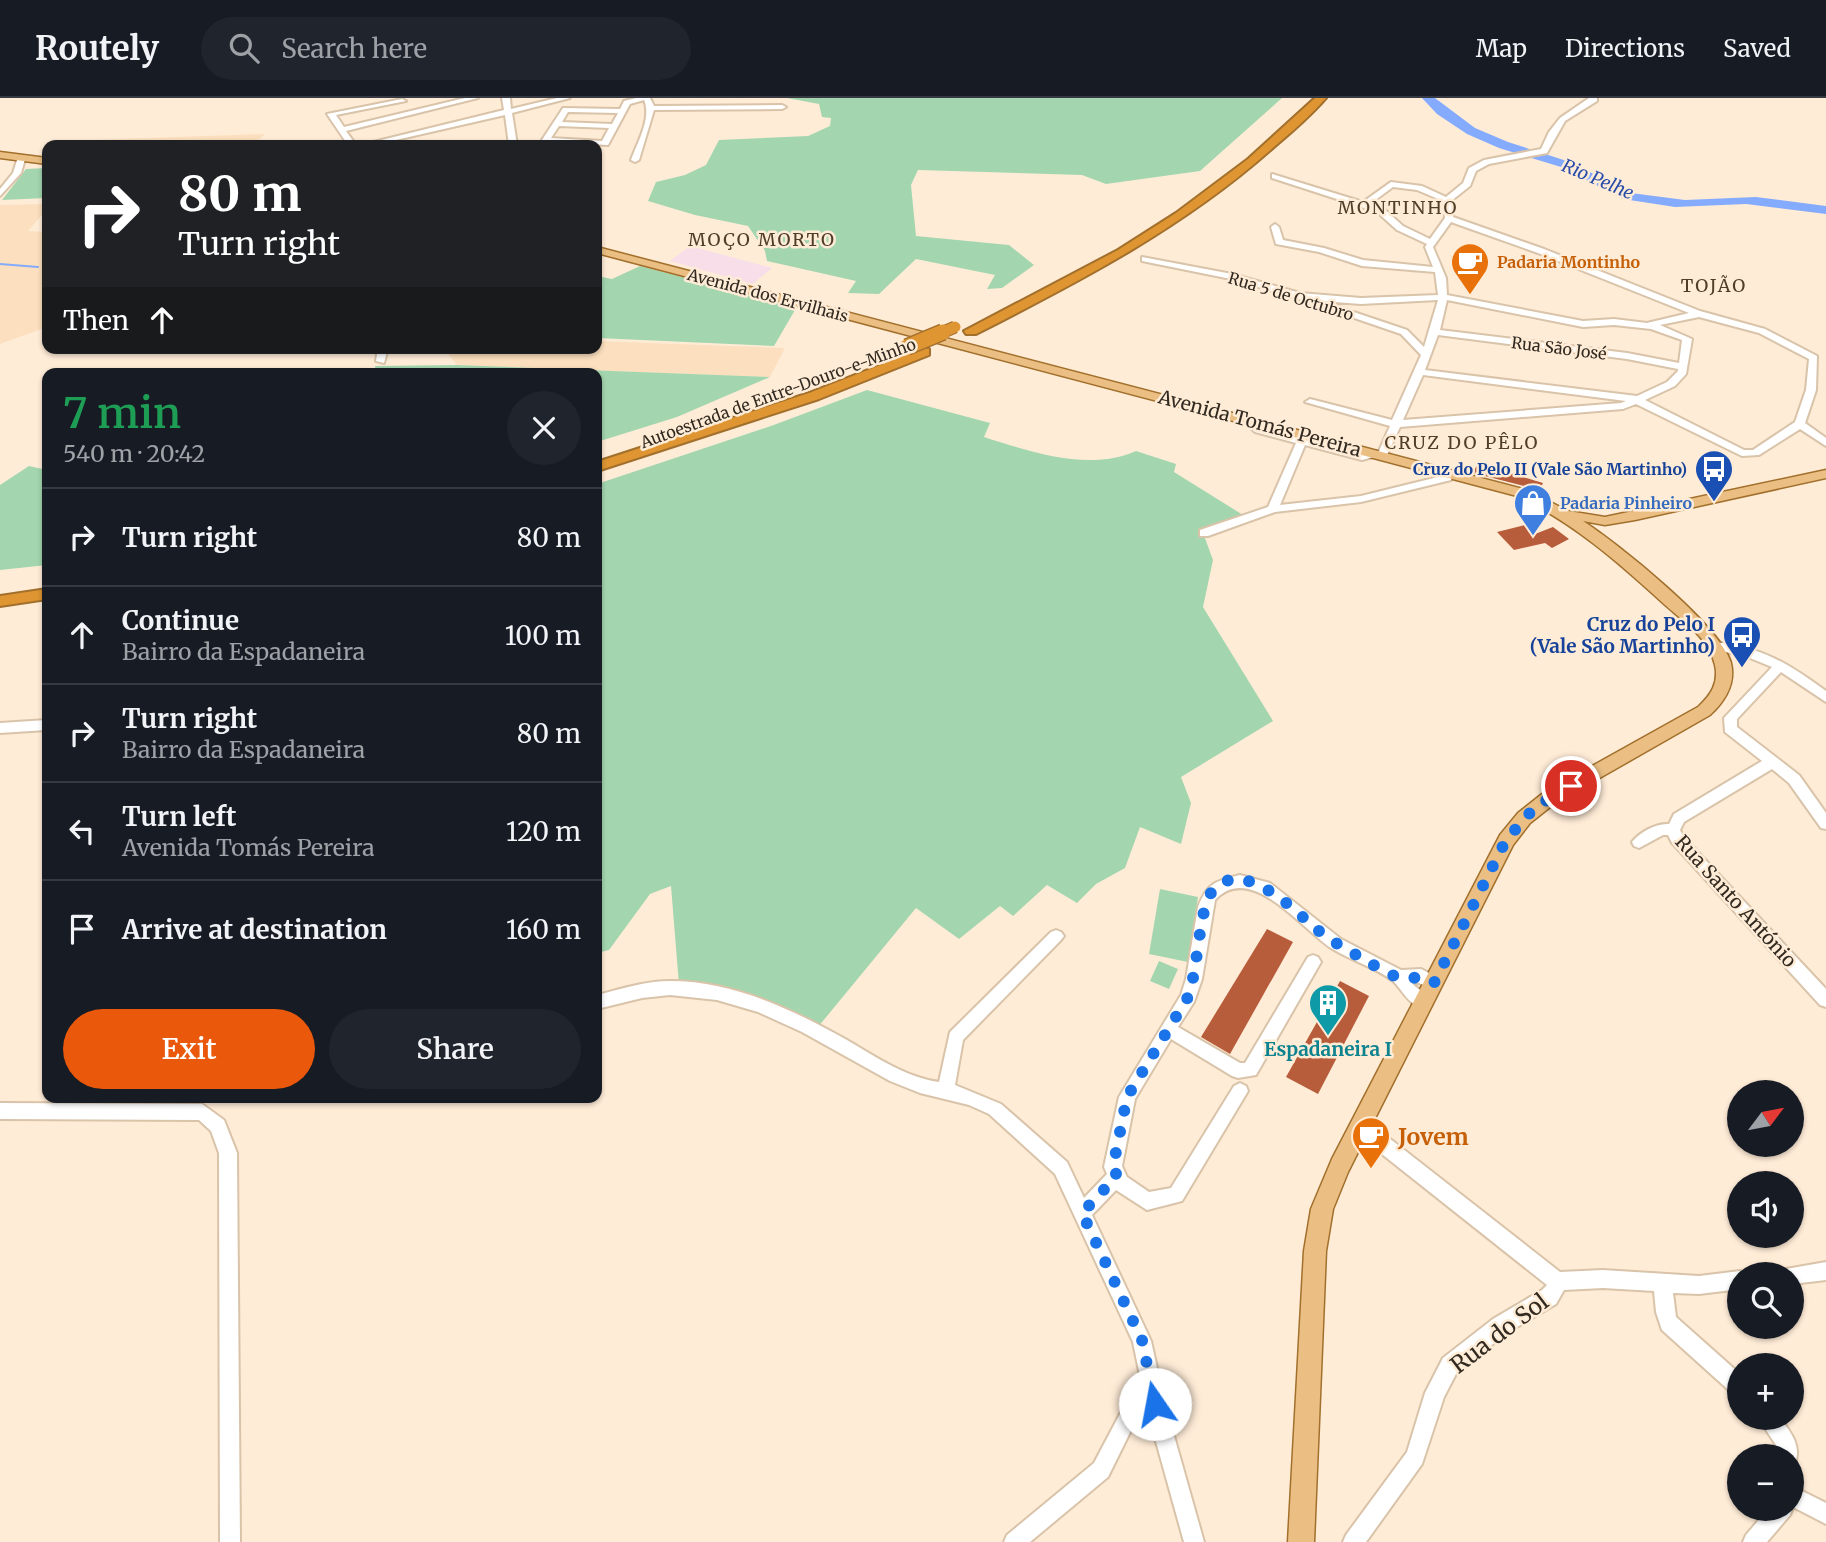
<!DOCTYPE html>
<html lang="en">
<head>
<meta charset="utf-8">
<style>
	:root { --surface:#171b24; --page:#20242c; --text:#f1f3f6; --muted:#9ea1a6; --line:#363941; --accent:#ea580c }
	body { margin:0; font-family:Merriweather,serif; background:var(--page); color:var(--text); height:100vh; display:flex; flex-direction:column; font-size:26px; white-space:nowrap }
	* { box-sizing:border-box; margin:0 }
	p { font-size:23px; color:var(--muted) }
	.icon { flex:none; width:38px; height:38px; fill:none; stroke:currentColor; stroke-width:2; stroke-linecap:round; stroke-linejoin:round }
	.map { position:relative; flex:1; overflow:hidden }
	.details { position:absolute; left:42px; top:270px; width:560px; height:735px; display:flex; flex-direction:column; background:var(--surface); border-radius:14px; box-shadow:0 2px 5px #0004 }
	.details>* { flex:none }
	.hud { position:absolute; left:42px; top:42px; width:560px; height:214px; border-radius:14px; box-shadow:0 2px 5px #0004; background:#202124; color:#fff; overflow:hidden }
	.needle { width:46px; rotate:58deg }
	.tools { position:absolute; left:1727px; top:982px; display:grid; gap:14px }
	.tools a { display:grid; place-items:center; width:77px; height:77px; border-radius:50%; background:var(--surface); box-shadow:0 2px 5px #0004; font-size:35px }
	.pin { position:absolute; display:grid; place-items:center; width:60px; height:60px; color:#fff; margin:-30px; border:4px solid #fff; border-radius:50%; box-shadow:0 2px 7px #0007 }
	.me { position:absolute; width:77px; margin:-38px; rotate:348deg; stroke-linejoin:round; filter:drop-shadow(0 0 5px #0008) }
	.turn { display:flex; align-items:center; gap:24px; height:147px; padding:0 21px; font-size:32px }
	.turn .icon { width:91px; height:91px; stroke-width:2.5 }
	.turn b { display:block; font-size:49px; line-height:60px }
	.then { display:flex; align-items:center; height:66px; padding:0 21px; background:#0003; gap:14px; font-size:26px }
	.round { display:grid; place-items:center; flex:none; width:74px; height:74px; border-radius:37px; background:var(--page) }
	.headline { display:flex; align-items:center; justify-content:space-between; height:119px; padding:0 21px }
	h1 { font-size:42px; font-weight:600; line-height:52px; color:#1e9e55 }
	.button { display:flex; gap:14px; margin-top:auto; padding:14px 21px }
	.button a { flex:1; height:80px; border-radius:42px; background:var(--accent); color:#fff; font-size:28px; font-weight:600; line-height:80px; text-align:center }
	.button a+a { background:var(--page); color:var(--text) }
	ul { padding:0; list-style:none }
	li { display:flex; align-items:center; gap:21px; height:98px; padding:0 21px; border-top:2px solid var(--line) }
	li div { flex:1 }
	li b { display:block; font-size:26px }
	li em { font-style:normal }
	header { display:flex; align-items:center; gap:42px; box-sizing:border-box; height:98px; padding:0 35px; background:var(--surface); border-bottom:2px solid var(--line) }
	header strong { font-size:33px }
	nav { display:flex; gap:38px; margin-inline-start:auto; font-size:24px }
	.search { width:490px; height:63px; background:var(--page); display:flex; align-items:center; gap:18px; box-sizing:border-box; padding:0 24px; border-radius:38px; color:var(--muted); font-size:26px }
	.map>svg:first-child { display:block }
	.commercial { fill:#f7dee8 }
	.built { fill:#fbdfbe }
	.green { fill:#a3d6ae }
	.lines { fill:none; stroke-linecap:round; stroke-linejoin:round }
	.stream { stroke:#85abfe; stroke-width:2 }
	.river { fill:#85abfe; fill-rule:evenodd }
	.building { fill:#b85d3b }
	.minor-casing { stroke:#d9c3a9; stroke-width:4 }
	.major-casing { stroke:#a2702c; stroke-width:3 }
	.highway-casing { stroke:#a2702c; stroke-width:4 }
	.minor { fill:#fff; fill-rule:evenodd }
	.major { fill:#ebbf84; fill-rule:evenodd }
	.highway { fill:#de9532; fill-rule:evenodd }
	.highway-bridge-far1-casing { stroke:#a2702c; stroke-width:13; stroke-linecap:butt }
	.highway-bridge-casing { stroke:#a2702c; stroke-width:18; stroke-linecap:butt }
	.highway-bridge-far1 { stroke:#de9532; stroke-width:11 }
	.highway-bridge { stroke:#de9532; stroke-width:15 }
	.route { stroke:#1a73e8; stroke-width:12; stroke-dasharray:0 21.6 }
	.labels { text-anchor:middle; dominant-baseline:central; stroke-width:5; stroke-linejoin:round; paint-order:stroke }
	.far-food-label { font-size:16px; font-weight:bold; fill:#c56008; stroke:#ffecd7; text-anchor:start }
	.far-street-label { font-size:16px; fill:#322a20; stroke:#ffecd7 }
	.far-transit-label { font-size:16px; font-weight:bold; fill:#164399; stroke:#ffecd7; text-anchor:end }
	.far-shop-label { font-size:16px; font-weight:bold; fill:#366cbe; stroke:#ffecd7; text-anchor:start }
	.far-water-label { font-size:18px; font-style:italic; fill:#274ba9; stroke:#ffecd7 }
	.far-neighbourhood-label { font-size:18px; letter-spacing:2px; fill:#513e28; stroke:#ffecd7 }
	.street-label { font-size:19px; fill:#322a20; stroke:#ffecd7 }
	.transit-label { font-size:19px; font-weight:bold; fill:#164399; stroke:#ffecd7; text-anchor:end }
	.culture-label { font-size:19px; font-weight:bold; fill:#0d838f; stroke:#ffecd7 }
	.near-food-label { font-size:23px; font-weight:bold; fill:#c56008; stroke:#ffecd7; text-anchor:start }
	.near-street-label { font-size:23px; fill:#322a20; stroke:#ffecd7 }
</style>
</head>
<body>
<header>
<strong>Routely</strong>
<div class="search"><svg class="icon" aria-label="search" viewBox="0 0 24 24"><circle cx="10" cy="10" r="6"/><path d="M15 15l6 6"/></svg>Search here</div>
<nav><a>Map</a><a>Directions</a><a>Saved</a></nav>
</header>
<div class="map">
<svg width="1826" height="1444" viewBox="0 0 1826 1444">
	<rect width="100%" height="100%" fill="#ffecd7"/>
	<!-- commercial -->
	<path class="commercial" d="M690 148 772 170 753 186 670 163Z"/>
	<!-- built -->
	<g class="built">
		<path d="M265 36 253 47H88L92 42Z"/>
		<path d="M47 106V111L28 133 47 134V229L0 246V107Z"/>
		<path d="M597 243 785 250 770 279 457 267 446 253 447 250H597Z"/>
	</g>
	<!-- green -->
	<g class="green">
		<path d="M787 0H1282L1200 73 1106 86 1082 77 918 72 911 87 916 138 1009 147 1034 167 1002 190 987 191 995 177 916 161 879 196 848 195 856 183 767 163 765 153 748 128 695 117 648 103 656 84 685 77 706 67 719 42 808 38 830 28 831 20 822 19 819 6Z"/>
		<path d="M47 70V100L2 102 26 71Z"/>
		<path d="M640 168 789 207 795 212 774 248 597 240V178L612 181Z"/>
		<path d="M457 267 770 279 677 319 597 344V275H376L375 268Z"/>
		<path d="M867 292 990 325 984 339C1031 354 1089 374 1136 353L1176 366 1174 374 1243 417 1202 432 1213 462 1203 509 1273 623 1181 679 1191 705 1181 746 1140 729 1125 770 1096 786 1077 805 1047 787 1013 818 1000 808 959 841 916 810 818 929C773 905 731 885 679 887L671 788 650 796 609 852 597 855V386L771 328Z"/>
		<path d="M29 368 47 372V467L0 472V387Z"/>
		<path d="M1160 791 1198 799 1188 864 1149 856Z"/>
		<path d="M1159 863 1178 871 1169 891 1150 883Z"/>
	</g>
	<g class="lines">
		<!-- stream -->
		<path class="stream" d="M0 166 38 169"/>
		<!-- river -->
		<path class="river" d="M1422 0H1435L1475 30 1508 44 1570 64 1631 95 1685 102 1756 99 1826 108V116L1746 106 1675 109 1623 101 1561 69 1499 50 1467 36 1437 16Z"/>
	</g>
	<!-- building -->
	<g class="building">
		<path d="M1478 365 1543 385 1538 395 1528 389 1473 375Z"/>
		<path d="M1525 427 1535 436 1553 429 1569 441 1552 450 1545 445 1514 452 1497 434Z"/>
		<path d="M1267 831 1293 844 1230 956 1201 939Z"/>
		<path d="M1340 883 1369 898 1318 996 1286 979Z"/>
	</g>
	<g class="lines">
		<defs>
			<g id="minor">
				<path d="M465 0H478L346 33 356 47H348L327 16 402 1 406 3 336 17 344 29Z"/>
				<path d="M502 0H510L511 11 557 0H570L512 15 517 47H509L505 17 374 47H361L504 12Z"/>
				<path d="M636 0H650L654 8 782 7 786 9 782 11 654 12 639 62 635 64 631 62C637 45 652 20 644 2L630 6 608 47 546 44 542 42 563 10 620 11 624 3ZM568 14 618 15 612 26 562 24ZM559 28 609 30 602 43 551 40Z"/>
				<path d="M1589 0H1597V3L1565 23 1547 55 1489 66 1476 73 1470 88 1451 103 1453 119 1544 151 1700 213 1765 231 1817 258 1816 292 1805 325 1826 340V348L1800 331 1759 357 1742 358 1636 306 1623 311 1400 329 1387 357 1382 360 1377 358 1362 362 1305 347 1280 407 1361 398 1442 378 1445 373 1449 372 1454 375 1451 382 1361 404 1275 414 1208 438H1200V432L1268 409 1296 345 1255 334 1247 327V320H1255L1257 326 1263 330 1362 356 1379 353 1390 328 1305 304 1310 301 1392 322 1421 257 1401 236 1296 200 1231 181 1142 163V159L1232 176 1300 195 1361 200 1438 197 1435 174 1362 168 1319 154 1276 146 1271 129 1275 126 1279 129 1283 142 1324 150 1363 162 1433 169 1425 149 1427 146 1397 132 1377 114 1272 80V76L1363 104 1391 84 1422 88 1446 99 1463 85 1469 70 1484 62 1541 51 1549 34 1560 20ZM1393 89 1417 92 1443 103 1445 120 1430 141 1403 128 1383 110 1370 106ZM1451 124 1538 155 1689 215 1647 225 1614 221 1583 223 1447 197 1446 180 1433 149ZM1438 202 1424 249 1407 232 1321 203 1361 206ZM1447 202 1583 229 1614 227 1651 231 1682 242 1679 265 1627 255 1440 232ZM1699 219 1759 235 1809 261 1806 292 1795 324 1753 352H1744L1645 302 1675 288 1686 276 1692 241 1660 227ZM1438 237 1627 261 1678 271V273L1667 284 1637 298 1425 272ZM1423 277 1626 303 1621 305 1403 322Z"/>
				<path d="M18 59 25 61 21 75 0 98V91L13 75Z"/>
				<path d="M378 250H388L384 265 376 263Z"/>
				<path d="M1715 544C1764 550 1787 565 1826 593V604L1781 574 1737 621V629L1799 677 1826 715V731L1821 730 1789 685 1772 671 1684 724 1680 732 1683 738 1826 891V909L1820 907 1672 745 1668 737H1663L1639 750 1634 748 1632 744C1640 734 1656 725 1669 726L1674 716 1762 663 1725 634 1724 620 1772 569 1745 558 1711 551 1709 548Z"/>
				<path d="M47 622V632L0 635V625Z"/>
				<path d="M1240 777 1270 785 1341 841 1401 872 1421 871 1439 880 1442 885 1439 890 1434 892 1419 885H1412C1418 893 1429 894 1433 903L1431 908C1412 915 1404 893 1393 883 1377 870 1350 862 1331 850 1301 830 1250 763 1215 802L1202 881 1194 904 1178 929 1240 965H1245L1308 859 1313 857 1318 859 1321 864 1256 977 1238 980 1232 978 1171 941 1135 1001 1122 1068 1127 1079 1149 1094 1171 1090 1234 988 1240 985 1246 988 1248 993 1182 1103 1147 1112 1116 1092 1092 1117 1151 1243 1165 1306 1204 1444H1184L1145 1304 1108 1379 1030 1444H1004L1007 1437 1094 1365 1140 1278 1133 1244 1055 1076 989 1016 969 1007 920 995 890 983 802 934 758 914 717 902 670 897 642 900 597 911V897C621 891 646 883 670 883 734 883 793 912 847 942 876 959 905 979 939 984L950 934 1051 834 1056 832 1061 834 1064 838 1061 842 963 942 955 987 1001 1006 1067 1064 1084 1100 1107 1076 1104 1069 1119 999 1181 897 1186 881 1198 809C1208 784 1216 783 1240 777Z"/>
				<path d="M0 1005 202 1006 224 1022 237 1055 240 1444H220L219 1055 211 1033 199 1022 0 1021Z"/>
				<path d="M1360 1020 1366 1022 1560 1174 1603 1172 1699 1178 1740 1173 1746 1176H1740V1191L1699 1196 1673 1195 1676 1219 1740 1276V1298L1733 1296 1662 1232 1656 1214 1654 1193 1603 1190 1564 1192 1556 1206 1507 1235 1457 1274 1444 1299 1422 1366 1366 1444H1343L1346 1437 1407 1354 1425 1295 1443 1260 1493 1221 1542 1192 1547 1187 1354 1034 1352 1028 1354 1022Z"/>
				<path d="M1826 1164V1182L1792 1186V1176H1783L1786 1171Z"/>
				<path d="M1758 1320H1780C1790 1333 1802 1348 1795 1365L1792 1366V1358H1778L1776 1347Z"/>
				<path d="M1792 1388 1826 1405V1426L1793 1409 1790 1417 1767 1444H1743L1746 1437 1769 1410H1792Z"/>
			</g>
			<g id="major">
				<path d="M0 54 47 60V66L0 60Z"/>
				<path d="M597 149 1527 392 1568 413 1605 419 1826 372V380L1635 422 1605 427 1583 423C1617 445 1721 528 1731 565 1736 586 1725 603 1710 617L1554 706 1530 725 1513 747 1348 1074 1333 1111 1326 1153 1314 1444H1288L1304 1153 1311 1111 1332 1061 1500 737 1518 715 1542 696 1698 609C1711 597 1719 585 1715 567 1709 540 1683 523 1664 506 1618 464 1574 425 1517 398L597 155Z"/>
			</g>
			<g id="highway">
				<path d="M1315 0H1326C1311 17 1293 33 1275 48 1186 128 1082 182 976 236H966L964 233 1118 152 1176 115 1248 61Z"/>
				<path d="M924 250 929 251V257L819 301 597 373V364L809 295Z"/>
				<path d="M47 491V501L0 508V498Z"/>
			</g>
		</defs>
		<!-- minor casing -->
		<use href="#minor" class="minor-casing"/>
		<!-- major casing -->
		<use href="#major" class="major-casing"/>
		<!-- highway casing -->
		<use href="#highway" class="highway-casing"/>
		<!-- minor -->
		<use href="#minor" class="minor"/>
		<!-- major -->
		<use href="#major" class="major"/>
		<!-- highway -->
		<use href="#highway" class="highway"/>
		<defs>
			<path id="highway-bridge-far1" d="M939 236 955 229"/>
			<path id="highway-bridge" d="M907 249 943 234"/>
		</defs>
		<!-- highway-bridge-far1 casing -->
		<use href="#highway-bridge-far1" class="highway-bridge-far1-casing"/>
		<!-- highway-bridge casing -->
		<use href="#highway-bridge" class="highway-bridge-casing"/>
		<!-- highway-bridge-far1 -->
		<use href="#highway-bridge-far1" class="highway-bridge-far1"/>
		<!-- highway-bridge -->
		<use href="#highway-bridge" class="highway-bridge"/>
	</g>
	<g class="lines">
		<!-- route -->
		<path class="route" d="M1155 1306 1142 1242 1082 1115 1117 1078 1113 1069 1127 999 1188 899C1198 872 1199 812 1211 795 1240 756 1293 811 1315 830 1329 841 1345 851 1360 859 1371 865 1386 876 1398 879 1414 882 1416 876 1434 885L1506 742 1535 709 1571 688"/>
	</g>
	<!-- icons -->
	<defs>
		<symbol id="cafe-pin" viewBox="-11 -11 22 30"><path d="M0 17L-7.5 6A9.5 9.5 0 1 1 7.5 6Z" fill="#e8710a" stroke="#ffecd7"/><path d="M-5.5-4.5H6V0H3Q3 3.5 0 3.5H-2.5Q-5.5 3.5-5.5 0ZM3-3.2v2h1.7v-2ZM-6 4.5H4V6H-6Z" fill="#fff"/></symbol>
		<symbol id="bus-pin" viewBox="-11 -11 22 30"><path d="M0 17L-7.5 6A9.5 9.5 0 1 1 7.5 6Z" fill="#1a4fb4" stroke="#ffecd7"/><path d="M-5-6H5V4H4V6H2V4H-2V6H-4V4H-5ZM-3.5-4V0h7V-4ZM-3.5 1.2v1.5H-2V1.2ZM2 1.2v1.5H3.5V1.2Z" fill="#fff"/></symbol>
		<symbol id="shop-pin" viewBox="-11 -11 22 30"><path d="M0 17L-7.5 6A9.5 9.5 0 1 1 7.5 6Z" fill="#3f7fe0" stroke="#ffecd7"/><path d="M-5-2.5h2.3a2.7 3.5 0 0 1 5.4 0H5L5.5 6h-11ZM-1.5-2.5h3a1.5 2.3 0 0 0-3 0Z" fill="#fff"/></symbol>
		<symbol id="building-pin" viewBox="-11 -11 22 30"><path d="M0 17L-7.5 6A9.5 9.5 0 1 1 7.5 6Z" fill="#0f9aa8" stroke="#ffecd7"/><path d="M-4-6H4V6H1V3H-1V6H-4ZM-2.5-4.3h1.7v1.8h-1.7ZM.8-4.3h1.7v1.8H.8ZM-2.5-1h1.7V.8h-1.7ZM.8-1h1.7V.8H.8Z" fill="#fff"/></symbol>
	</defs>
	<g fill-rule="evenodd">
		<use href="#cafe-pin" x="1448" y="142" width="44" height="60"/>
		<use href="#bus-pin" x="1692" y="349" width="44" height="60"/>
		<use href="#shop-pin" x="1511" y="383" width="44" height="60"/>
		<use href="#bus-pin" x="1720" y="515" width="44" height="60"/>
		<use href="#building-pin" x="1306" y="883" width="44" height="60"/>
		<use href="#cafe-pin" x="1349" y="1016" width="44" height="60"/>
	</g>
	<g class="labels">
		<!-- far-food labels -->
		<g class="far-food-label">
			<text x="1497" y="164">Padaria Montinho</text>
		</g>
		<!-- far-street labels -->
		<g class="far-street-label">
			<text transform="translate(768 197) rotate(15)">Avenida dos Ervilhais</text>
			<text transform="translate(1291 198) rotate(17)">Rua 5 de Octubro</text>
			<text transform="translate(1559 250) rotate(7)">Rua São José</text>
			<text transform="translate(778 295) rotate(-20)">Autoestrada de Entre-Douro-e-Minho</text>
		</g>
		<!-- far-transit labels -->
		<g class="far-transit-label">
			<text x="1687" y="371">Cruz do Pelo II (Vale São Martinho)</text>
		</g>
		<!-- far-shop labels -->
		<g class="far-shop-label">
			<text x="1560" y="405">Padaria Pinheiro</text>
		</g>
		<!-- far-water labels -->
		<g class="far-water-label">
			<text transform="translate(1598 81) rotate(23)">Rio Pelhe</text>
		</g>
		<!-- far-neighbourhood labels -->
		<g class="far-neighbourhood-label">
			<text x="1398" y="109">MONTINHO</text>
			<text x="762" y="141">MOÇO MORTO</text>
			<text x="1714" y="187">TOJÃO</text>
			<text x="1462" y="344">CRUZ DO PÊLO</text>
		</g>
		<!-- street labels -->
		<g class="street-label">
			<text transform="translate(1260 325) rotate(15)">Avenida Tomás Pereira</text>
			<text transform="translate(1736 803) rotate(48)">Rua Santo António</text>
		</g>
		<!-- transit labels -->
		<g class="transit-label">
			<text x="1715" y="526">Cruz do Pelo I<tspan x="1715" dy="22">(Vale São Martinho)</tspan></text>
		</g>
		<!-- culture labels -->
		<g class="culture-label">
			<text x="1328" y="951">Espadaneira I</text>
		</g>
		<!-- near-food labels -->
		<g class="near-food-label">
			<text x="1398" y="1038">Jovem</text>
		</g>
		<!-- near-street labels -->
		<g class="near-street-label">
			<text transform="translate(1499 1235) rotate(-37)">Rua do Sol</text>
		</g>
	</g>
</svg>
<div class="tools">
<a><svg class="needle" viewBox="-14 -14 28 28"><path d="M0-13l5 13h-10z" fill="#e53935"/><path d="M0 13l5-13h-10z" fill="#9ea1a6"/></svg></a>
<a><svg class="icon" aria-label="sound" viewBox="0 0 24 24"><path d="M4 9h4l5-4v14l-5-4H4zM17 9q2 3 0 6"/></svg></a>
<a><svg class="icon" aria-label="search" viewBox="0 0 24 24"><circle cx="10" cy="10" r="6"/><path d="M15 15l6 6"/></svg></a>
<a>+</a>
<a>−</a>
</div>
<div class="pin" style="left:1571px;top:688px;background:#d93025"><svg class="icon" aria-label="arrive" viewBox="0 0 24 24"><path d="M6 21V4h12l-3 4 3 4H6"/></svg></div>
<svg class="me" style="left:1155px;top:1306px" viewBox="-20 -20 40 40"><circle r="19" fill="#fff"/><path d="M0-13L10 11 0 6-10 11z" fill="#1a73e8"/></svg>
<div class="hud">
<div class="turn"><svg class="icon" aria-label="right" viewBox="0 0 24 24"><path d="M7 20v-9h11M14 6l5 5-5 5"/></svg><div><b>80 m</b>Turn right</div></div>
<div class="then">Then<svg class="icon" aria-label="ahead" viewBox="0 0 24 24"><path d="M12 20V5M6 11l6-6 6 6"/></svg></div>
</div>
<section class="details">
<div class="headline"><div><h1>7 min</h1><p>540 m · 20:42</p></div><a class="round"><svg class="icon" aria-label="close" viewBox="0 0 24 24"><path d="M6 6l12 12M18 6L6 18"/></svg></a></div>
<ul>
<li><svg class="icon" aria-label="right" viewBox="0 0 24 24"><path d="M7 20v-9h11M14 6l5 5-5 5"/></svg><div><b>Turn right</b></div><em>80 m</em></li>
<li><svg class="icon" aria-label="ahead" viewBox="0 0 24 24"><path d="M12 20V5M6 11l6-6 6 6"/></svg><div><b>Continue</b><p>Bairro da Espadaneira</p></div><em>100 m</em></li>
<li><svg class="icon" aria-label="right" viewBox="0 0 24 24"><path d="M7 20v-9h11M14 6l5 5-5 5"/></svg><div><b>Turn right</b><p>Bairro da Espadaneira</p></div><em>80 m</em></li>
<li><svg class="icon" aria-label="left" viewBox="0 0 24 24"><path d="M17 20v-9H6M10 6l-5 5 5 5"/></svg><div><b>Turn left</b><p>Avenida Tomás Pereira</p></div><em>120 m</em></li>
<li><svg class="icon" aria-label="arrive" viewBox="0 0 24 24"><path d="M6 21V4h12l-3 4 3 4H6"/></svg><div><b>Arrive at destination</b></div><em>160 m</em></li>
</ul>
<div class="button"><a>Exit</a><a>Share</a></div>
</section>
</div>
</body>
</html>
